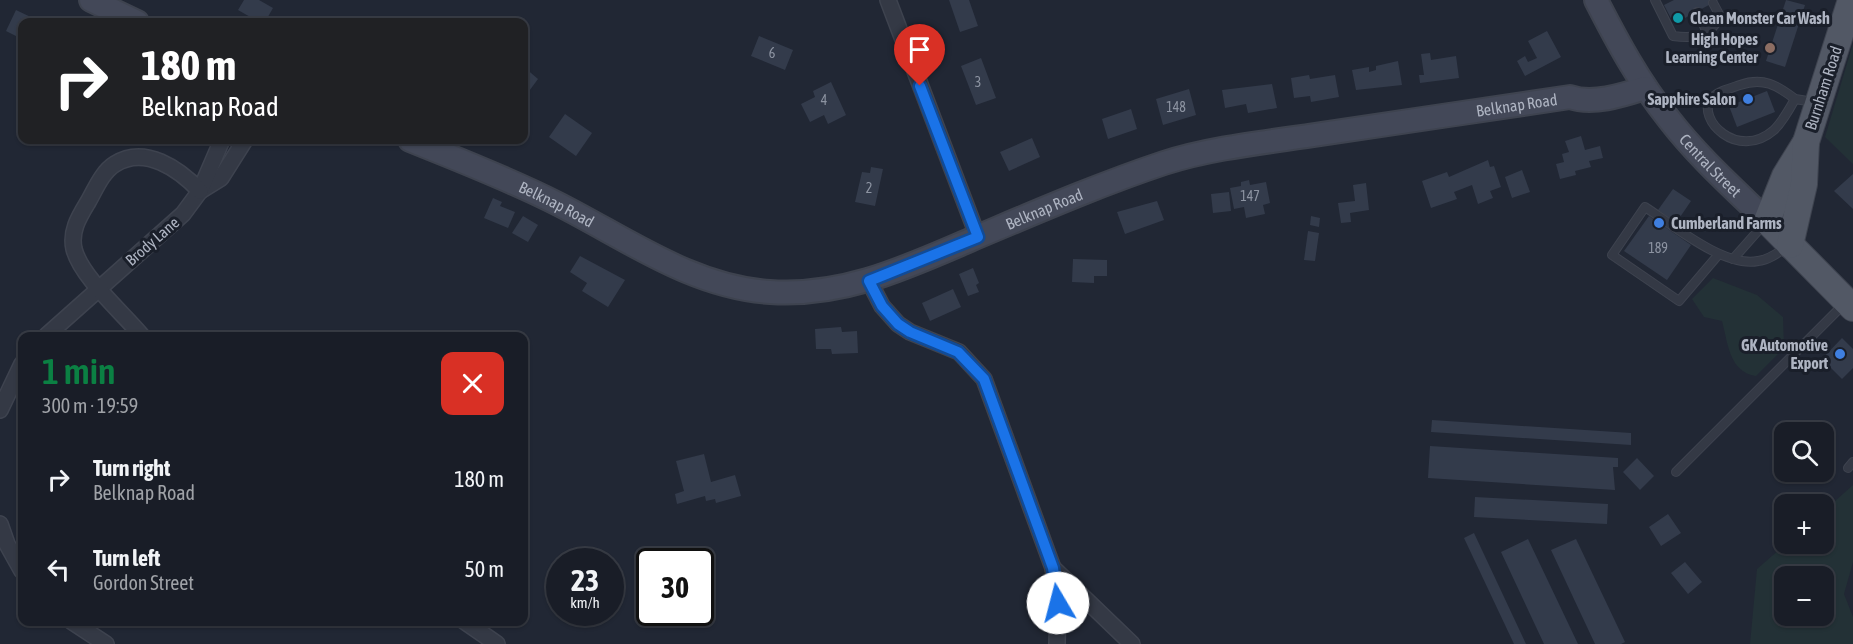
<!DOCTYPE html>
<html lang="en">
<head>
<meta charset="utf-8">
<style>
	:root { --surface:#191d27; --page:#22262f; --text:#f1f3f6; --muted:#9fa2a7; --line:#373b44; --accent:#0b8043 }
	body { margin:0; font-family:"Asap Condensed",sans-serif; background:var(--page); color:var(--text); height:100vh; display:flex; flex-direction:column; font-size:22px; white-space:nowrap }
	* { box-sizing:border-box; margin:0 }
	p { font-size:20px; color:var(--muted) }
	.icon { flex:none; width:33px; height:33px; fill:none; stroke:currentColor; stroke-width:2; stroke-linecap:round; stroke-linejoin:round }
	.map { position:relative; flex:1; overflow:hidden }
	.drawer { position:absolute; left:18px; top:332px; width:510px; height:294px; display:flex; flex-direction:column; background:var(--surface); border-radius:12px; box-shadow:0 2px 4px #0004,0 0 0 2px var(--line) }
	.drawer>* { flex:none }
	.hud { position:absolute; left:18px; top:18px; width:510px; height:126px; border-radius:12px; box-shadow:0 2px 4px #0004,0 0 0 2px var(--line); background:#202124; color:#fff; overflow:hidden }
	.fabs { position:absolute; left:1774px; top:422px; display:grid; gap:12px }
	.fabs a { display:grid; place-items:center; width:60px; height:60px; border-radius:12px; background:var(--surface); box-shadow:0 2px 4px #0004,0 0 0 2px var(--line); font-size:30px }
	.speed { position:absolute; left:546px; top:548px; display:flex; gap:12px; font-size:30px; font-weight:700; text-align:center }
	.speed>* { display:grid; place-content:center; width:78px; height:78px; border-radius:50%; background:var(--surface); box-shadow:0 2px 4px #0004,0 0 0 2px var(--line); line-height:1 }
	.speed small { font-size:15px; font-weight:400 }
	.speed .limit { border:3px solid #111; border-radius:9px; background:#fff; color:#111 }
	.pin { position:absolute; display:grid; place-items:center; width:51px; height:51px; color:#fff; margin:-62px -26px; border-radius:50% 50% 50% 0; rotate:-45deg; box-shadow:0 0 6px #0007 }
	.pin .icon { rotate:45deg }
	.me { position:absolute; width:66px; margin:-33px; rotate:352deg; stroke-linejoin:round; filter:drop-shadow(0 0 4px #0008) }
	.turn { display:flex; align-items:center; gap:21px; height:126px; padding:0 24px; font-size:27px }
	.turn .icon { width:78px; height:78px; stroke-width:2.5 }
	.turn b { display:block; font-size:42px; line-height:51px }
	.round { display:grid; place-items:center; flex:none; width:63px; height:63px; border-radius:12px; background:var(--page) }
	.head { display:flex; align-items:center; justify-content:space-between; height:102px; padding:0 24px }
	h1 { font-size:36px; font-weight:600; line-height:45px; color:var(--accent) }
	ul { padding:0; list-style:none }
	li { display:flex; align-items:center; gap:18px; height:90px; padding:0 24px }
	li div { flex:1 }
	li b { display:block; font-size:22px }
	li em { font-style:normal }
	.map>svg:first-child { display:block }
	.green { fill:#233136; fill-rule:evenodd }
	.building { fill:#333b4b }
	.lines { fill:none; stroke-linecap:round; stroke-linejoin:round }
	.lane-casing { stroke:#3e434f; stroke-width:10 }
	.street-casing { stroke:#3e434f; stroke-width:18 }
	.secondary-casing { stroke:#3e434f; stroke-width:26 }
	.primary-casing { stroke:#3e434f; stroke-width:28 }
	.lane { stroke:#343945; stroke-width:8 }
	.street { stroke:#343945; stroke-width:15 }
	.secondary { stroke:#434858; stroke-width:22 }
	.primary { stroke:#525865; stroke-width:26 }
	.route-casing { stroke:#114b97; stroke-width:15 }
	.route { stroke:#1a73e8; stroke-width:10 }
	.culture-dot { fill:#0f9aa8; stroke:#1a1f2a; stroke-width:2 }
	.education-dot { fill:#8d6e63; stroke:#1a1f2a; stroke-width:2 }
	.shop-dot { fill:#3f7fe0; stroke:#1a1f2a; stroke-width:2 }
	.labels { text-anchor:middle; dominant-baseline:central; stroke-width:6; stroke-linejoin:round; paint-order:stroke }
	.number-label { font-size:14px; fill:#8d94a2 }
	.poi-label { font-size:16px; font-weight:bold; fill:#aeb4c2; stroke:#1a1f2a; text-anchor:end }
	.street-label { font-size:16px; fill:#aeb4c2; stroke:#1a1f2a }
</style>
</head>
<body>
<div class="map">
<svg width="1853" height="644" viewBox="0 0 1853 644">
	<rect width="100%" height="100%" fill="#212734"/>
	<!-- green -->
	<g class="green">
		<path d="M1853 44V164L1825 137Z"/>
		<path d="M1713 278 1757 295 1783 317 1784 348 1756 376C1729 372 1728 343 1722 321L1704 317 1692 299Z"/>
		<path d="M1853 485V562L1844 594 1853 617V644H1750L1757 569 1787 543H1824V511ZM1785 576H1824V615H1785Z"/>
	</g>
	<!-- building -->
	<g class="building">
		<path d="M244 0H259L273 8 265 22H259L238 10Z"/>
		<path d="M949 0H969L978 26 960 32Z"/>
		<path d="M1674 0H1718L1674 24 1664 5Z"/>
		<path d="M1786 0 1805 5 1785 67 1766 61Z"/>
		<path d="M16 10 41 22H22V39L6 31Z"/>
		<path d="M1547 31 1561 57 1525 76 1517 61 1525 56 1528 62 1537 58 1528 41Z"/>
		<path d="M759 36 793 50 785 70 751 56Z"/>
		<path d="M1430 53 1431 60 1456 56 1459 78 1420 83 1419 75H1424L1421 54Z"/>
		<path d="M981 58 996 98 976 105 961 66Z"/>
		<path d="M1398 61 1402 85 1356 90 1352 70 1369 67V72L1376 70V66Z"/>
		<path d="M524 67 538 79 524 98Z"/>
		<path d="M1309 75 1310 79 1335 75 1339 97 1311 102 1310 96 1294 98 1291 78Z"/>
		<path d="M831 82 846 115 828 124 824 115 810 122 801 104 815 97 813 91Z"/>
		<path d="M1272 84 1277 108 1248 113 1246 104 1225 108 1222 90Z"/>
		<path d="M1189 89 1196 115 1163 125 1156 99Z"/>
		<path d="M1767 91 1775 112 1737 127 1729 106Z"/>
		<path d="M1131 109 1137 129 1108 139 1102 119Z"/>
		<path d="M565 114 592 133 576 156 549 137Z"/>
		<path d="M1581 136 1585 150 1600 146 1603 158 1589 161 1591 167 1575 171 1576 175 1560 179 1556 164 1564 162 1562 154 1569 152 1565 141Z"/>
		<path d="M1032 138 1040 157 1009 171 1000 152Z"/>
		<path d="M1488 160 1490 167 1494 166 1501 187 1490 191 1493 198 1478 204 1472 185 1454 192 1457 199 1431 208 1422 181 1447 172 1449 177Z"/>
		<path d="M871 167 883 169 875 206 855 202 862 172 870 173Z"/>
		<path d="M1522 170 1530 192 1512 198 1505 177Z"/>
		<path d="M1853 174V209L1834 191Z"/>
		<path d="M1249 180 1250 185 1266 182 1270 203 1263 205 1265 214 1246 218 1244 207 1234 209 1230 188 1241 186V182Z"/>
		<path d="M1366 183 1369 210 1350 213 1351 222 1341 223 1338 203 1355 201 1353 185Z"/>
		<path d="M1673 189 1691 201 1676 223 1658 210Z"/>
		<path d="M1229 192 1231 211 1213 213 1211 194Z"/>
		<path d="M493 198 502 202 500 206 515 212 508 228 484 218Z"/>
		<path d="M1157 201 1164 220 1125 234 1117 212Z"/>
		<path d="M523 216 538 225 528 242 512 233Z"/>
		<path d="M1311 216 1320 218 1319 227 1310 225Z"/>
		<path d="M1649 216 1691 245 1667 280 1624 251Z"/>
		<path d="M1308 231 1319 233 1315 261 1304 260Z"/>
		<path d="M580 256 625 280 608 307 582 291 587 283 570 272Z"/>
		<path d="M1073 259 1107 260V276H1094V283L1072 282Z"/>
		<path d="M973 268 979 283 976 285 979 292 968 296 959 274Z"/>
		<path d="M953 289 961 307 930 321 922 303Z"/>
		<path d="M841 327 842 332 857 331 858 353 832 354 831 349H816L815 329Z"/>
		<path d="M1842 338 1853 349V368L1842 379 1822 359Z"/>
		<path d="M1432 420 1631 433V445L1431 432Z"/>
		<path d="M1430 446 1618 458V467H1613L1615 490 1428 478Z"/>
		<path d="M704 454 711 482 735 475 741 496 716 503 715 499 706 501 705 496 677 504 675 494 684 491 676 461Z"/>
		<path d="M1637 458 1654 476 1640 490 1623 472Z"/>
		<path d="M1475 497 1608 504 1607 524 1474 517Z"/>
		<path d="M1668 514 1681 533 1661 546 1649 527Z"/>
		<path d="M1474 533 1526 644H1514L1464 538Z"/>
		<path d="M1528 539 1578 644H1544L1501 552Z"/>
		<path d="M1576 539 1625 642 1621 644H1595L1551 550Z"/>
		<path d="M1685 562 1702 582 1688 594 1671 573Z"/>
	</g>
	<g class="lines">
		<defs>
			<g id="lane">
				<path d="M1655 0 1673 36C1694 39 1711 37 1720 16L1713 3"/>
				<path d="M1697 12 1708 34"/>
				<path d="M1795 99C1777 85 1763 77 1740 85 1731 88 1718 91 1711 99 1696 118 1737 162 1774 130 1783 121 1789 110 1795 99L1814 102"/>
				<path d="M1719 254 1679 301 1612 255 1645 207C1673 225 1724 268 1758 261 1769 260 1779 252 1788 246"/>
				<path d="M1733 259 1764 224"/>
				<path d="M1848 468 1853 462"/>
				<path d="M1676 472 1843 305"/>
			</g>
			<g id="street">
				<path d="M888 0 978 237"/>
				<path d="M200 191 221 178 245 140"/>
				<path d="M869 281 882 306 898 324 910 332 959 352 984 379 1053 568 1058 603 1057 644"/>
				<path d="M46 336 183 214 200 191 222 140"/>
				<path d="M142 336C123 313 81 277 74 249 70 231 79 217 88 202 95 190 102 172 115 164 145 145 179 169 200 191"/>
				<path d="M0 410 22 364"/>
				<path d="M0 524 7 544 22 571"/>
				<path d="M1053 568 1132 644"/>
				<path d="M71 621 106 644"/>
				<path d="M464 621 497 644"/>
			</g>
			<g id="secondary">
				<path d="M91 0 137 22"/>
				<path id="s1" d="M1596 0C1617 41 1639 82 1668 118 1697 156 1733 188 1767 221"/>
				<path id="s2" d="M410 140C459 160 509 179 556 203 624 237 691 287 770 292 843 297 905 268 970 240 1034 213 1098 185 1164 163 1214 147 1269 142 1321 134 1404 122 1487 109 1570 97 1593 105 1623 95 1645 88"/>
			</g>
			<g id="primary">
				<path d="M1851 0 1806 142 1785 176 1767 221 1853 308"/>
				<path d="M1790 245 1804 184 1806 142"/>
			</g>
		</defs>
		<!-- lane casing -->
		<use href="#lane" class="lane-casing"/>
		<!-- street casing -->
		<use href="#street" class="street-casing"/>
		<!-- secondary casing -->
		<use href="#secondary" class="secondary-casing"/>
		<!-- primary casing -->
		<use href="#primary" class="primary-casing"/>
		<!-- lane -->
		<use href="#lane" class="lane"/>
		<!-- street -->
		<use href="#street" class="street"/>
		<!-- secondary -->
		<use href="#secondary" class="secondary"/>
		<!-- primary -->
		<use href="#primary" class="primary"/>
	</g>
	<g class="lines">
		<defs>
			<path id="route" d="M920 86 978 237 869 281 882 306 898 324 910 332 958 352 984 379 1053 568 1058 603"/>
		</defs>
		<!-- route casing -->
		<use href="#route" class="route-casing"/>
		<!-- route -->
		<use href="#route" class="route"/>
	</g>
	<!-- markers -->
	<circle class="culture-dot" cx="1678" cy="18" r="6"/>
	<circle class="education-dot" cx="1770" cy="48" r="6"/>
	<g class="shop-dot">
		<circle cx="1748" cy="99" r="6"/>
		<circle cx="1659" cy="223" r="6"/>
		<circle cx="1840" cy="354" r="6"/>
	</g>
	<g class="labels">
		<!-- number labels -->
		<g class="number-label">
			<text x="772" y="53">6</text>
			<text x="978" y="82">3</text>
			<text x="824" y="100">4</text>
			<text x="1176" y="107">148</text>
			<text x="869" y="188">2</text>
			<text x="1250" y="196">147</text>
			<text x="1658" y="248">189</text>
		</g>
		<!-- poi labels -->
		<g class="poi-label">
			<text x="1690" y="18" text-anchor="start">Clean Monster Car Wash</text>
			<text x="1758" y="39">High Hopes<tspan x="1758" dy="18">Learning Center</tspan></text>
			<text x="1736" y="99">Sapphire Salon</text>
			<text x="1671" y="223" text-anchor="start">Cumberland Farms</text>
			<text x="1828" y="345">GK Automotive<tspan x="1828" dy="18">Export</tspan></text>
		</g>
		<!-- street labels -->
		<g class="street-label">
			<text transform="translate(1823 88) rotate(-72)">Burnham Road</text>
			<text stroke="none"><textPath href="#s2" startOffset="1168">Belknap Road</textPath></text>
			<text stroke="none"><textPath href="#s1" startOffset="202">Central Street</textPath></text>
			<text stroke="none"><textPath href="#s2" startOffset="160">Belknap Road</textPath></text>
			<text stroke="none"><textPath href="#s2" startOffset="682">Belknap Road</textPath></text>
			<text transform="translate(152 241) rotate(-41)">Brody Lane</text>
		</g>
	</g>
</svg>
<div class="fabs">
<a><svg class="icon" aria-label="search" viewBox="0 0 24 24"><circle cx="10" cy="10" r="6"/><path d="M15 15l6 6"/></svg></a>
<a>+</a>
<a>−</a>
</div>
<div class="speed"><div>23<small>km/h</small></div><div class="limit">30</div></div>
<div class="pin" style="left:920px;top:86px;background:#d93025"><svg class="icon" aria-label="arrive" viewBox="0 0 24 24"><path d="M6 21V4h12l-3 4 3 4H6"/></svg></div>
<svg class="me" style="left:1058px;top:603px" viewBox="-20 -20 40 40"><circle r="19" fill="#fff"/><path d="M0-13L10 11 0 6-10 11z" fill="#1a73e8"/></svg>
<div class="hud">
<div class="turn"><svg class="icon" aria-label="right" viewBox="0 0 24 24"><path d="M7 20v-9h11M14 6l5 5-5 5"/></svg><div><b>180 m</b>Belknap Road</div></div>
</div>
<section class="drawer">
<div class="head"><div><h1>1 min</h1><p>300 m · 19:59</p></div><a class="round" style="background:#d93025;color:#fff"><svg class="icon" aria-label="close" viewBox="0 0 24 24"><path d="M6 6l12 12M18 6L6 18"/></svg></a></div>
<ul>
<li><svg class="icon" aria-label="right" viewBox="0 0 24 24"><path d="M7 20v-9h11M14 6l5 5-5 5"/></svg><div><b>Turn right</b><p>Belknap Road</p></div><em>180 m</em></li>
<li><svg class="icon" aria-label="left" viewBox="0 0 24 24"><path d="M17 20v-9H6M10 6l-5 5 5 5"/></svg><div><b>Turn left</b><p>Gordon Street</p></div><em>50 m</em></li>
</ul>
</section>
</div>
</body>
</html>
